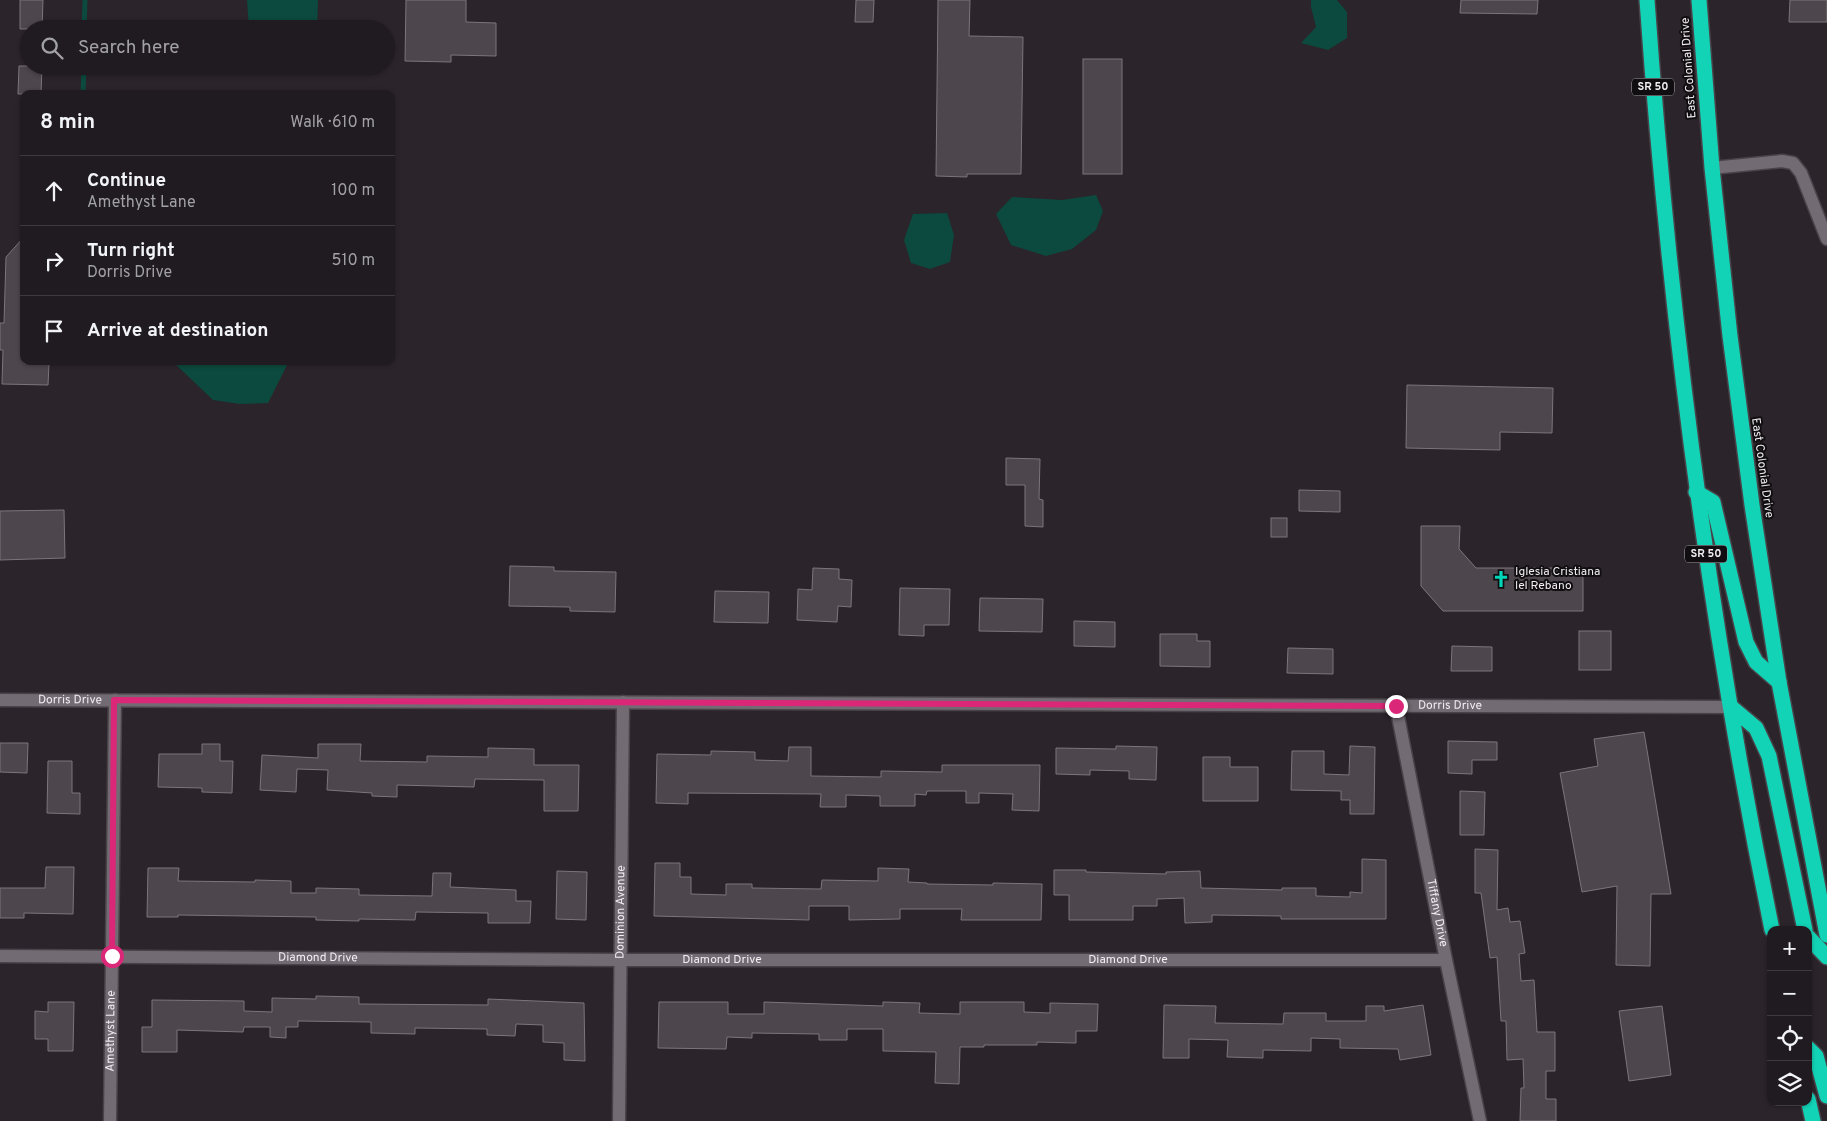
<!DOCTYPE html>
<meta charset="utf-8">
<style>
:root{--surface:#201b20;--page:#2d282d;--text:#f1f3f6;--muted:#a2a1a5;--line:#3d393e}
body{margin:0;font-family:Overpass,sans-serif;background:var(--page);color:var(--text)}
.controls{position:absolute;right:15px;bottom:15px;display:grid;overflow:hidden;border-radius:10px;box-shadow:0 1px 4px #0004}
.controls button{width:45px;height:45px;display:grid;place-items:center;padding:0;border:0;border-bottom:1px solid var(--line);background:var(--surface);color:var(--text);font:25px sans-serif}
.stop{position:absolute;width:15px;height:15px;margin:-11px;border:4px solid #db2777;border-radius:50%;background:#fff}
.stop.end{background:#db2777;border-color:#fff;box-shadow:0 1px 5px #0008}
.list{margin:0;padding:0;list-style:none}
h2{display:flex;justify-content:space-between;align-items:center;height:65px;margin:0;padding:0 20px;font-size:21px}
h2 small{font-size:16px;font-weight:400;color:var(--muted)}
.list li{display:grid;grid-template-columns:32px 1fr auto;gap:15px;align-items:center;box-sizing:border-box;height:70px;padding:0 20px;border-top:1px solid var(--line)}
.list b{display:block;font-size:19px;white-space:nowrap}
.list p{margin:0;font-size:16px;white-space:nowrap;color:var(--muted)}
.list em{font-size:16px;font-style:normal;color:var(--muted)}
.icon{flex:none;width:28px;height:28px;fill:none;stroke:currentColor;stroke-width:2;stroke-linecap:round;stroke-linejoin:round}
.map{position:relative;flex:none;width:1827px;height:1121px;overflow:hidden}
.search{position:absolute;background:var(--surface);box-shadow:0 1px 4px #0004;left:20px;top:20px;width:375px;height:55px;display:flex;align-items:center;gap:12px;box-sizing:border-box;padding:0 18px;border-radius:28px;color:var(--muted);font-size:19px}
.panel{position:absolute;background:var(--surface);box-shadow:0 1px 4px #0004;left:20px;top:90px;width:375px;height:275px;border-radius:10px}
.map>svg:first-child{display:block}
.water{fill:#0c493e}
.lines{fill:none;stroke-linecap:round;stroke-linejoin:round}
.stream{stroke:#0c493e;stroke-width:5}
.building{fill:#4d464d;stroke:#7d757c}
.minor-casing{stroke:#484348;stroke-width:15}
.highway-casing{stroke:#484348;stroke-width:18}
.minor{stroke:#736b73;stroke-width:12}
.highway{stroke:#12d3b6;stroke-width:15}
.route{stroke:#db2777;stroke-width:6}
.labels{text-anchor:middle;dominant-baseline:central;stroke-width:4;stroke-linejoin:round;paint-order:stroke}
.shield{fill:#110e11;stroke:#aeaaae;stroke-width:1}
.shield-label{font-size:11px;font-weight:bold;fill:#f1edf1}
.street-label{font-size:12px;fill:#f1edf1;stroke:#110e11}
.poi-label{font-size:12px;fill:#f1edf1;stroke:#110e11;text-anchor:start}
</style>
<div class="map">
<svg width="1827" height="1121" viewBox="0 0 1827 1121">
<rect width="100%" height="100%" fill="#2b242a"/>
<g class="water">
<polygon points="247,0 318,0 317,29 249,29"/>
<polygon points="1311,0 1337,0 1347,12 1347,38 1328,50 1301,43 1316,27 1311,7"/>
<polygon points="258,66 312,66 309,69 263,69"/>
<polygon points="1096,195 1103,211 1096,230 1072,249 1046,256 1011,245 996,214 1012,197 1062,200"/>
<polygon points="947,213 954,235 950,262 930,269 911,263 904,240 913,214"/>
<polygon points="172,361 289,361 268,403 240,404 213,400"/>
</g>
<g class="lines">
<g class="stream">
<polyline points="84,29 85,0"/>
<polyline points="83,94 84,66"/>
</g>
</g>
<g class="building">
<polygon points="20,0 43,0 42,29 20,29"/>
<polygon points="406,0 466,0 466,22 496,23 496,56 451,55 451,62 405,61"/>
<polygon points="856,0 874,0 873,22 855,22"/>
<polygon points="938,0 970,0 969,36 1023,37 1021,174 967,174 967,177 936,176"/>
<polygon points="1461,0 1538,0 1537,14 1460,13"/>
<polygon points="1790,0 1827,0 1827,22 1789,22"/>
<rect x="1083" y="59" width="39" height="115"/>
<polygon points="19,66 42,66 41,94 18,94"/>
<polygon points="24,237 24,363 49,364 48,385 2,384 3,350 0,350 0,323 4,323 6,257"/>
<polygon points="1407,385 1553,388 1552,433 1500,432 1500,450 1406,448"/>
<polygon points="1006,458 1040,459 1039,499 1043,500 1043,527 1025,526 1025,485 1006,485"/>
<polygon points="1299,490 1340,491 1340,512 1299,511"/>
<polygon points="64,510 65,558 0,560 0,511"/>
<rect x="1271" y="518" width="16" height="19"/>
<polygon points="1421,526 1460,526 1459,549 1476,568 1583,568 1583,611 1443,611 1421,586"/>
<polygon points="510,566 554,567 554,571 616,572 615,612 570,611 570,607 509,606"/>
<polygon points="813,568 839,569 839,579 852,580 851,607 838,606 837,622 797,620 798,589 812,590"/>
<polygon points="900,588 950,589 949,625 924,625 924,636 899,635"/>
<polygon points="715,591 769,592 768,623 714,622"/>
<polygon points="980,598 1043,599 1042,632 979,631"/>
<polygon points="1074,621 1115,622 1115,647 1074,646"/>
<rect x="1579" y="631" width="32" height="39"/>
<polygon points="1160,634 1197,634 1197,641 1210,641 1210,667 1160,666"/>
<polygon points="1452,646 1492,647 1492,671 1451,671"/>
<polygon points="1288,648 1333,649 1333,674 1287,673"/>
<polygon points="1644,732 1671,894 1651,894 1650,966 1616,965 1617,886 1582,892 1560,773 1598,766 1594,739"/>
<polygon points="1448,741 1497,742 1497,760 1472,760 1472,774 1448,773"/>
<polygon points="0,743 28,743 27,773 0,772"/>
<polygon points="202,744 220,744 220,761 233,761 232,793 202,792 202,788 158,787 159,754 202,754"/>
<polygon points="318,744 361,744 360,761 427,762 427,756 488,757 488,748 534,749 534,765 579,765 578,811 544,811 544,780 475,779 474,787 397,785 397,797 372,796 372,793 327,790 328,770 297,769 296,792 260,790 262,755 318,758"/>
<polygon points="1116,746 1157,747 1156,780 1129,779 1129,771 1090,770 1090,775 1056,774 1056,748 1116,749"/>
<polygon points="1350,746 1375,747 1374,814 1350,814 1350,800 1341,800 1341,791 1291,790 1292,751 1324,751 1324,774 1349,775"/>
<polygon points="789,747 811,747 811,776 881,777 881,771 942,772 942,765 1040,765 1039,811 1012,810 1013,794 979,793 979,803 966,803 966,791 927,791 926,795 915,794 915,806 880,806 880,796 846,795 846,807 820,807 821,794 688,793 688,804 656,803 657,754 711,755 711,751 755,752 755,760 788,761"/>
<polygon points="1203,757 1230,757 1230,767 1258,767 1258,801 1203,801"/>
<polygon points="48,761 72,761 72,793 80,793 80,814 47,813"/>
<polygon points="1460,791 1485,792 1484,835 1460,835"/>
<polygon points="1475,849 1498,850 1497,910 1508,908 1510,922 1520,921 1525,953 1519,954 1521,981 1534,980 1537,1032 1555,1032 1555,1071 1546,1071 1546,1099 1556,1099 1556,1121 1520,1121 1521,1088 1524,1088 1523,1059 1507,1060 1506,1021 1501,1021 1497,957 1490,958 1481,893 1475,893"/>
<polygon points="1362,859 1386,860 1386,919 1281,919 1281,916 1212,915 1212,922 1185,923 1184,898 1157,899 1157,906 1133,906 1133,920 1069,920 1069,895 1054,895 1054,870 1086,870 1086,872 1166,874 1166,872 1200,871 1201,888 1282,890 1282,888 1316,888 1316,896 1350,897 1350,892 1362,893"/>
<polygon points="655,863 680,863 680,877 691,877 691,894 726,895 726,884 752,884 752,888 821,889 822,880 878,881 878,868 909,869 908,882 927,883 927,884 993,885 993,883 1042,884 1041,920 961,920 962,909 900,909 900,919 849,920 849,906 809,906 809,920 654,916"/>
<polygon points="46,867 74,867 73,914 24,913 24,918 0,918 0,888 45,888"/>
<polygon points="148,868 179,868 178,881 255,882 255,880 291,881 291,893 316,893 316,888 359,889 359,895 432,896 433,873 451,873 450,887 516,890 516,901 531,901 530,923 488,923 488,913 416,912 415,920 359,919 359,921 316,920 316,917 178,915 178,917 147,917"/>
<polygon points="557,871 587,872 586,920 556,919"/>
<polygon points="316,996 359,997 359,1004 488,1005 488,999 584,1003 585,1061 564,1060 564,1043 543,1042 543,1025 516,1024 515,1036 487,1035 487,1029 415,1028 415,1034 371,1033 371,1022 298,1021 298,1027 286,1027 286,1038 270,1037 270,1027 244,1027 243,1032 177,1030 177,1052 142,1052 142,1027 152,1027 152,1000 244,1001 244,1011 272,1012 272,998 316,999"/>
<polygon points="48,1002 74,1002 73,1051 48,1051 48,1039 35,1039 35,1011 48,1012"/>
<polygon points="659,1002 728,1002 728,1014 764,1014 764,1002 883,1006 883,1002 920,1003 919,1013 960,1014 960,1002 1024,1002 1024,1012 1050,1013 1050,1003 1098,1004 1097,1031 1076,1031 1076,1043 1037,1042 1037,1045 984,1045 984,1047 960,1047 959,1084 935,1083 936,1052 883,1051 883,1029 847,1029 847,1040 819,1040 819,1034 752,1033 752,1038 727,1037 726,1049 658,1048"/>
<polygon points="1164,1005 1216,1006 1215,1023 1283,1024 1284,1013 1326,1013 1326,1021 1366,1021 1366,1006 1384,1006 1384,1011 1423,1005 1431,1055 1400,1060 1398,1049 1340,1048 1340,1039 1311,1038 1311,1051 1263,1050 1263,1058 1227,1057 1228,1040 1189,1039 1189,1058 1163,1058"/>
<polygon points="1662,1006 1671,1075 1629,1081 1619,1011"/>
</g>
<g class="lines">
<g class="minor-casing">
<g id="minor">
<polyline points="1712,168 1782,161 1793,163 1801,173 1827,239"/>
<path id="s1" d="M 0,700 L 1731,707"/>
<path id="s2" d="M 1396,706 L 1446,960 L 1480,1121"/>
<path id="s3" d="M 0,956 L 621,960 L 1446,960"/>
<path id="s4" d="M 110,1121 L 115,700"/>
<path id="s5" d="M 619,1121 L 623,702"/>
</g>
</g>
<g class="highway-casing">
<g id="highway">
<path d="M 1647,0 C 1669,312 1709,623 1772,930"/>
<polyline points="1699,0 1712,168 1730,336 1752,505 1779,682 1827,935"/>
<polyline points="1696,492 1713,502 1746,642 1756,662 1779,682"/>
<polyline points="1731,707 1756,728 1769,756 1805,930"/>
<polyline points="1808,937 1827,957"/>
<polyline points="1808,1048 1816,1056 1827,1096"/>
<polyline points="1808,1099 1813,1121"/>
</g>
</g>
<use href="#minor" class="minor"/>
<use href="#highway" class="highway"/>
</g>
<g class="lines">
<polyline class="route" points="112,956 114,700 1396,706"/>
</g>
<defs>
<g id="church-bare" transform="scale(1.35)"><path d="M-1.2-6h2.4v3.5h3.3v2.4h-3.3V6h-2.4V-.1h-3.3v-2.4h3.3Z" fill="#00d5b7" stroke="#110e11" stroke-width="2.5" paint-order="stroke"/></g>
</defs>
<g fill-rule="evenodd">
<use href="#church-bare" x="1501" y="579"/>
</g>
<g class="labels">
<g class="shield">
<rect x="1632" y="78.5" width="42" height="17" rx="4"/>
<rect x="1685" y="545.5" width="42" height="17" rx="4"/>
</g>
<g class="shield-label">
<text x="1653" y="87">SR 50</text>
<text x="1706" y="554">SR 50</text>
</g>
<g class="street-label">
<text transform="translate(1689 68) rotate(-94)">East Colonial Drive</text>
<text transform="translate(1762 468) rotate(82)">East Colonial Drive</text>
<text stroke="none"><textPath href="#s1" startOffset="70">Dorris Drive</textPath></text>
<text stroke="none"><textPath href="#s1" startOffset="1450">Dorris Drive</textPath></text>
<text stroke="none"><textPath href="#s5" startOffset="209">Dominion Avenue</textPath></text>
<text stroke="none"><textPath href="#s2" startOffset="211">Tiffany Drive</textPath></text>
<text stroke="none"><textPath href="#s3" startOffset="318">Diamond Drive</textPath></text>
<text stroke="none"><textPath href="#s3" startOffset="722">Diamond Drive</textPath></text>
<text stroke="none"><textPath href="#s3" startOffset="1128">Diamond Drive</textPath></text>
<text stroke="none"><textPath href="#s4" startOffset="90">Amethyst Lane</textPath></text>
</g>
<g class="poi-label">
<text x="1515" y="572">Iglesia Cristiana<tspan x="1515" dy="14">lel Rebano</tspan></text>
</g>
</g>
</svg>
<div class="controls">
<button>+</button>
<button>−</button>
<button><svg class="icon" aria-label="locate" viewBox="0 0 24 24"><circle cx="12" cy="12" r="6"/><path d="M12 2v4M12 18v4M2 12h4M18 12h4"/></svg></button>
<button><svg class="icon" aria-label="layers" viewBox="0 0 24 24"><path d="M12 4l9 5-9 5-9-5zM3 14l9 5 9-5"/></svg></button>
</div>
<div class="stop" style="left:112px;top:956px"></div>
<div class="stop end" style="left:1396px;top:706px"></div>
<div class="search"><svg class="icon" aria-label="search" viewBox="0 0 24 24"><circle cx="10" cy="10" r="6"/><path d="M15 15l6 6"/></svg>Search here</div>
<section class="panel">
<h2>8 min<small>Walk · 610 m</small></h2>
<ul class="list">
<li><svg class="icon" aria-label="ahead" viewBox="0 0 24 24"><path d="M12 20V5M6 11l6-6 6 6"/></svg><div><b>Continue</b><p>Amethyst Lane</p></div><em>100 m</em></li>
<li><svg class="icon" aria-label="right" viewBox="0 0 24 24"><path d="M7 20v-9h11M14 6l5 5-5 5"/></svg><div><b>Turn right</b><p>Dorris Drive</p></div><em>510 m</em></li>
<li><svg class="icon" aria-label="arrive" viewBox="0 0 24 24"><path d="M6 21V4h12l-3 4 3 4H6"/></svg><div><b>Arrive at destination</b></div></li>
</ul>
</section>
</div>
